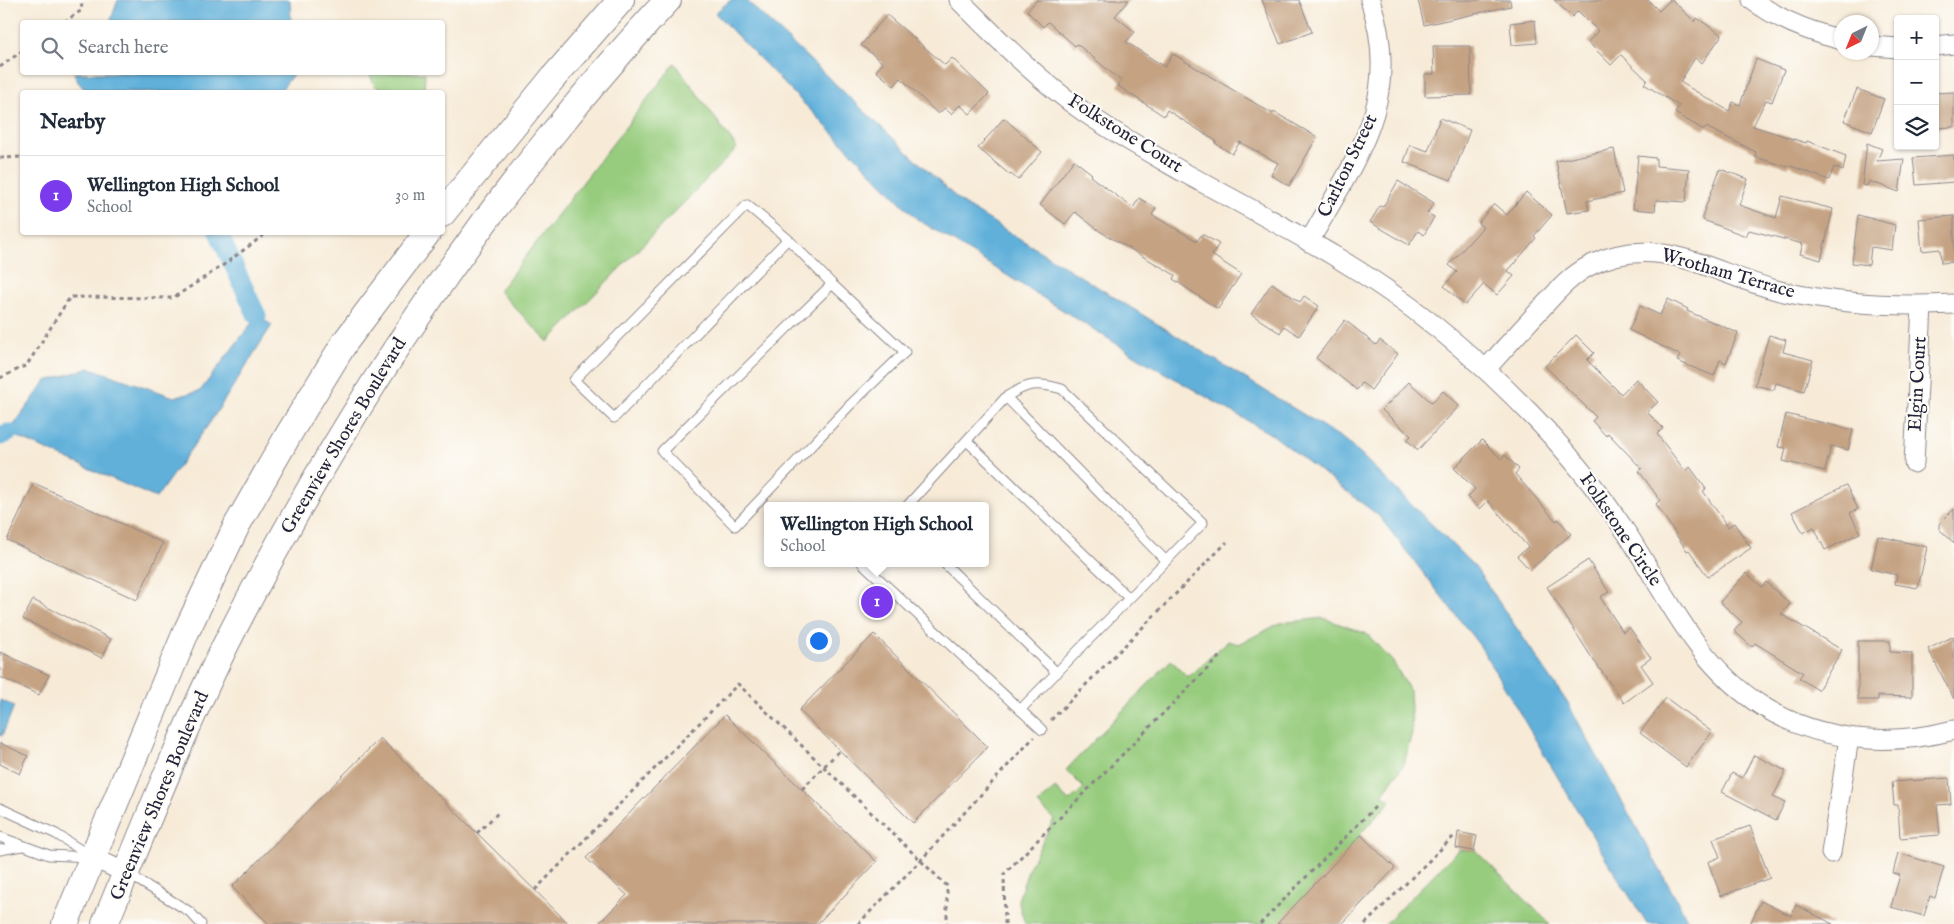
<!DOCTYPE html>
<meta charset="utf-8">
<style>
:root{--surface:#fff;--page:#f6f6f7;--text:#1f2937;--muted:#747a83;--line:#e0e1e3;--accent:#7c3aed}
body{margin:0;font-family:"IM FELL English",serif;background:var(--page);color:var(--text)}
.controls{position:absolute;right:15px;top:15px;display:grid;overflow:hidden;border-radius:5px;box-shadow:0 1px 4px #0004}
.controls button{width:45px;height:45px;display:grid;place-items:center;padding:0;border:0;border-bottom:1px solid var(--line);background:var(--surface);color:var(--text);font:25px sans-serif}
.compass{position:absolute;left:1834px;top:15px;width:45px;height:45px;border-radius:50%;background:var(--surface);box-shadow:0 1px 4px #0004;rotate:223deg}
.you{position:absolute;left:818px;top:640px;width:18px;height:18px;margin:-12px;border:4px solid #fff;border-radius:50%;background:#1a73e8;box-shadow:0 0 0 8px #1a73e833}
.badge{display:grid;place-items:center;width:32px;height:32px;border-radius:50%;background:var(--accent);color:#fff;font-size:16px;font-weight:700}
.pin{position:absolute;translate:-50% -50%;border:2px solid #fff;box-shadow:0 1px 5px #0006}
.popup{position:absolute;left:764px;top:502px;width:225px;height:65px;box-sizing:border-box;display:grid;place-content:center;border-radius:5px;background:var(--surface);filter:drop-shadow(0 1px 4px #0005);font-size:16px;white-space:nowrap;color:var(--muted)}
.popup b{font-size:19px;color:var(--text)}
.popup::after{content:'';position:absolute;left:50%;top:100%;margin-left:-10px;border:10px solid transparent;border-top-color:var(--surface)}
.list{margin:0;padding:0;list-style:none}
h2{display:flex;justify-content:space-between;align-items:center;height:65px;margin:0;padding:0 20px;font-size:21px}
h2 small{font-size:16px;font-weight:400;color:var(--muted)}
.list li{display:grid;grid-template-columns:32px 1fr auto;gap:15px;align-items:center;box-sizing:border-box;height:80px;padding:0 20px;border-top:1px solid var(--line)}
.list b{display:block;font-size:19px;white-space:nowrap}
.list p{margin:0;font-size:16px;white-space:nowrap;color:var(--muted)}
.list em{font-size:16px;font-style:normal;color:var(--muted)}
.icon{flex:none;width:28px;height:28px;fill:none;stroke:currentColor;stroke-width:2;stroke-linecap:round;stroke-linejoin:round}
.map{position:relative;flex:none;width:1954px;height:924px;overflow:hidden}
.search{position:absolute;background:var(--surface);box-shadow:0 1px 4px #0004;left:20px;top:20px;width:425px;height:55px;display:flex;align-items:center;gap:12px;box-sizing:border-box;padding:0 18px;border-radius:5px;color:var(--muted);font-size:19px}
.panel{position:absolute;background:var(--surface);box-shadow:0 1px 4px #0004;left:20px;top:90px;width:425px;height:145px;border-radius:5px}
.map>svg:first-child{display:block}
.green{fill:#97cc7e;stroke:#5c775c}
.water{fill:#60b0da;stroke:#41698a}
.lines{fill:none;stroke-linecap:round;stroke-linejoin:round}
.canal{stroke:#60b0da;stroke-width:19}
.building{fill:#c4a282}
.lane-casing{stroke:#8c868a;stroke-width:11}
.street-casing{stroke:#8c868a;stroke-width:21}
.secondary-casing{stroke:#8c868a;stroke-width:28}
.path{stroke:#8c868a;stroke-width:3;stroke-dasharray:4 4;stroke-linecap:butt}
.lane{stroke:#fff;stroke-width:9}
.street{stroke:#fff;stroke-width:19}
.secondary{stroke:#fff;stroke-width:26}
.labels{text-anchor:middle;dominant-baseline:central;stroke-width:4.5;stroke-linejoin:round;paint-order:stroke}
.street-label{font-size:19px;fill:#22223b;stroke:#fdfcf7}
</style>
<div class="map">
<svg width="1954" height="924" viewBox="0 0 1954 924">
<rect width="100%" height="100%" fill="#fdfcf7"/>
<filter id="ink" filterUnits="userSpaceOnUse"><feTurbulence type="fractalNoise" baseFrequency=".02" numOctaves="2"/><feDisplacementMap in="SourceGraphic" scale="10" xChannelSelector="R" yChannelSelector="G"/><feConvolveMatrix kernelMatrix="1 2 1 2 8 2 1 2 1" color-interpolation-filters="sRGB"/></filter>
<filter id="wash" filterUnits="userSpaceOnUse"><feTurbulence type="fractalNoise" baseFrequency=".0096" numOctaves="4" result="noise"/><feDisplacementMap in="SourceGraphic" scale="20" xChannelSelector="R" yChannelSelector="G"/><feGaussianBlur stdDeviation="1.12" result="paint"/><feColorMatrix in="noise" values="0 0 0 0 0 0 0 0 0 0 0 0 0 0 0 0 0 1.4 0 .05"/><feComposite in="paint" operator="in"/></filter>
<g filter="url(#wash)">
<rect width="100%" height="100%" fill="#f7ebd8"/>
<g class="green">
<polygon points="675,63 737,148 548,342 499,291"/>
<path d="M 369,73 L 425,73 L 424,90 C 407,95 391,93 375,86 Z"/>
<polygon points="1323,618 1367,634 1393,662 1410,691 1412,732 1404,764 1382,795 1391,801 1360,834 1393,869 1339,924 1025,924 1018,900 1029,868 1054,819 1038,804 1055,788 1069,801 1084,788 1066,770 1171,660 1188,677 1228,641 1239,644 1280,623"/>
<polygon points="1458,850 1475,850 1550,924 1385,924"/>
</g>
<g class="water">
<polygon points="118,0 290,0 291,22 110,22"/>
<polygon points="731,0 746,0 962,203 1348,442 1475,567 1567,702 1690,924 1647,924 1605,857 1480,646 1379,516 1274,436 1144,361 917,219 715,13"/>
<polygon points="74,73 294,73 281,90 277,92 87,92 78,82"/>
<polygon points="257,316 272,325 211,421 156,498 8,433 46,381 90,368 174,397 200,391"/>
<polygon points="0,700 14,706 2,736 0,735"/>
</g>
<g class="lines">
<g class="canal">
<polyline points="218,232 257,316"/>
<polyline points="0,436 8,433"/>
</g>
</g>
<g id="blocks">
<g class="building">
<polygon points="1037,0 1129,0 1115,16 1135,32 1126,42 1165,67 1173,54 1273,114 1274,112 1317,137 1289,186 1271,175 1278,163 1240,142 1232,154 1215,143 1216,141 1167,110 1164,116 1118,86 1121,81 1077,44 1075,46 1048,22 1043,27 1027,11"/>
<polygon points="1262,0 1299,0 1312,32 1280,44"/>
<polygon points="1418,0 1510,0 1511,6 1424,25"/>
<polygon points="1554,0 1648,0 1659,11 1670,0 1672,0 1695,22 1697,18 1722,35 1702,63 1695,58 1680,82 1729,111 1733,102 1740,105 1756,59 1784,70 1772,102 1766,100 1753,126 1806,143 1807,141 1846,156 1843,171 1834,167 1829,180 1788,165 1788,167 1755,157 1756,152 1706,127 1704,130 1675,113 1679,106 1644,84 1647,80 1621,55 1611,65 1588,42 1598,31 1578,11 1572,17"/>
<polygon points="887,15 945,65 952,58 989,94 970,114 960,105 951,114 945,108 938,114 901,78 894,86 876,71 883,63 861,45"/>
<polygon points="1535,20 1537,43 1512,45 1510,23"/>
<polygon points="1433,46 1470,46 1471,95 1425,96 1425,74 1434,74"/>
<polygon points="1857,89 1884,99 1872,132 1844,121"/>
<polygon points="1954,92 1954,127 1935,128 1935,93"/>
<polygon points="1004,118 1042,152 1018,180 1011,174 1010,175 978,148"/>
<polygon points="1440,118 1470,130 1451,180 1404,162 1410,145 1428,151"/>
<polygon points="1867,143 1882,149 1877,161 1904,159 1899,192 1869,181 1867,186 1862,185"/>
<polygon points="1614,149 1623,193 1587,201 1589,210 1567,213 1556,161"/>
<polygon points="1954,155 1954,182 1916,185 1913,158"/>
<polygon points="1638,156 1656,158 1656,166 1689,169 1686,202 1656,200 1655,211 1633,209"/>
<polygon points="1074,160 1092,174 1090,176 1133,208 1139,198 1156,208 1152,215 1197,241 1202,234 1219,244 1212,255 1241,274 1218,309 1173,279 1175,275 1101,232 1075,212 1065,224 1040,205"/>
<polygon points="1720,169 1748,179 1739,205 1776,218 1782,196 1833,209 1821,260 1800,254 1803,244 1749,230 1746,236 1703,220 1703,214"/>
<polygon points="1398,181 1434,203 1427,213 1434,217 1424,235 1418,231 1409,245 1370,222 1380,206 1383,207"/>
<polygon points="1526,192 1552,215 1534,236 1536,238 1508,271 1514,276 1497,295 1484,284 1465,305 1444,286 1457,272 1449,265 1483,227 1478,223 1494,204 1507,215"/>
<polygon points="1858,215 1895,225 1892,250 1871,247 1869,265 1852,263"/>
<polygon points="1954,216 1954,262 1941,263 1940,249 1922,251 1919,219"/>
<polygon points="1272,283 1300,302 1304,296 1319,306 1299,336 1284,326 1280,333 1251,314"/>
<polygon points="1668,299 1688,309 1687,311 1738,333 1726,363 1720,360 1714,376 1677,361 1680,355 1629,330 1640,306 1660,315"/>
<polygon points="1345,320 1376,345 1380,340 1398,354 1371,390 1362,383 1357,390 1316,358"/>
<polygon points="1576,335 1594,353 1587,360 1621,394 1636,379 1658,402 1647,412 1663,428 1657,434 1685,471 1690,467 1706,489 1703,491 1728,527 1734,523 1751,548 1708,577 1689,550 1687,551 1656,504 1660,500 1639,471 1642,469 1608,433 1606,436 1592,421 1596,417 1545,366"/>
<polygon points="1769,335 1786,340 1783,352 1813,360 1804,391 1776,383 1774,390 1755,385"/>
<polygon points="1409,382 1432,403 1443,391 1459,406 1418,450 1407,440 1411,436 1382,410"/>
<polygon points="1786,414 1853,430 1848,450 1831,446 1825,471 1783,461 1786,448 1778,447"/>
<polygon points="1482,440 1501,459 1505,455 1519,469 1515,474 1556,521 1558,519 1571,534 1530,570 1517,556 1528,547 1488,501 1480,509 1468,497 1475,489 1454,468"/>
<polygon points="34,483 163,543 137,600 7,540"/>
<polygon points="1846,485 1858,509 1850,513 1860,533 1825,550 1814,527 1803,533 1792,512"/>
<polygon points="1954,509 1954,543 1939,529 1939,524"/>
<polygon points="1878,536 1927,547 1918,588 1895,584 1897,575 1871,569"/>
<polygon points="1588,560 1609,592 1600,597 1623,632 1629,627 1651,658 1641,665 1653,682 1624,703 1590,655 1547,587"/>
<polygon points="1746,573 1762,587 1766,582 1790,604 1781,614 1842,650 1818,690 1799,678 1803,673 1755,643 1752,647 1734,631 1742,622 1720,602"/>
<polygon points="33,600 111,639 102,658 23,619"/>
<polygon points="874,634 988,747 913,823 799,710"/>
<polygon points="1954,636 1954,699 1928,649"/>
<polygon points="1858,641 1890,641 1890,652 1912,653 1912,697 1878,696 1878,700 1858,700"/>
<polygon points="0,652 49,675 39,695 0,677"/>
<polygon points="1666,698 1712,732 1686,767 1640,733"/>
<polygon points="725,715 877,862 817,924 598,924 627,895 586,858"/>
<polygon points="380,738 477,833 569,924 269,924 232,887"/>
<polygon points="0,743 28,756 20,774 0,764"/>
<polygon points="1754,755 1786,771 1773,797 1785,802 1776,820 1722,792 1732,773 1742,778"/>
<polygon points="1949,778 1951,804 1937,805 1940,835 1900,838 1898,805 1894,805 1892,782"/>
<polygon points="1750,826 1770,878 1721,896 1708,862 1720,857 1713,839"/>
<polygon points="1458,832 1477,836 1474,851 1456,848"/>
<polygon points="1361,835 1395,868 1342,924 1277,924"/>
<polygon points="1898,853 1944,867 1935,898 1930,896 1924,916 1891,907 1900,875 1893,873"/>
<polygon points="1761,901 1791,916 1796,905 1833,924 1750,924"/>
</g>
</g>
</g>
<g filter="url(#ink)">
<use href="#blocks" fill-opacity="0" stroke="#8c868a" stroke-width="1"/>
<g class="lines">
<g class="lane-casing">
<g id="lane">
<polyline points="788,239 614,418 574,380 747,205 788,239 832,284"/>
<polygon points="832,284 905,352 850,405 735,526 662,451"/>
<polyline points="1006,397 1166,561"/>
<polyline points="967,441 1129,598"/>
<path d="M 907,506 L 1006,397 C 1028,383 1036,382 1062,389 L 1203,523 L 1020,710"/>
<polyline points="862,563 1042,730"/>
<polyline points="944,563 1057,673"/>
<polyline points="0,808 56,834 90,856"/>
<polyline points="0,837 49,855 89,857"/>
<polyline points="0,850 22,846"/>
<polyline points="128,874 190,912 201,924"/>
</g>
</g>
<g class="street-casing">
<g id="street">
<path d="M 959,0 C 999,40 1038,80 1084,112 C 1116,134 1150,153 1183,172 C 1234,200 1286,227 1336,257 C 1415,304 1486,365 1549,433 C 1577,464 1604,499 1628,535 C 1667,596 1697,665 1762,706 C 1820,742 1888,747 1954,730"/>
<path d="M 1752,0 C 1778,19 1810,32 1842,40"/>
<polyline points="1872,46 1898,48"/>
<polyline points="1935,46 1954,44"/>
<path d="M 1309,242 C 1355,159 1404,99 1370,0"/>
<path d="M 1486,369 C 1503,350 1520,331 1537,313 C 1554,295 1569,276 1591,265 C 1660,230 1717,277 1784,292 C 1840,304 1896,307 1954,304"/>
<polyline points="1914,463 1922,306"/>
<polyline points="1831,853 1849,738"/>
<polyline points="92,857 126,873"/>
</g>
</g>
<g class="secondary-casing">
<g id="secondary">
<polyline points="442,214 552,79 621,0"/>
<polyline points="65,924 186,632 237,525 290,432 345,342 428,232"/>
<path d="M 105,924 C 143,831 180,738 224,648 C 315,467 423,295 550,137 C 588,90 627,44 668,0"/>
</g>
</g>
<g class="path">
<polyline points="64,22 82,10 81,0"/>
<polyline points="0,67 22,51"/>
<polyline points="0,158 22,157"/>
<polyline points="0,378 27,365 70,297 173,298 222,266 268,232"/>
<polyline points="1051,720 1227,542"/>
<polyline points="802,789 840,750"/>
<polyline points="477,833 498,813"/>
<polyline points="535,890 738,684 947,886 947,924"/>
<polyline points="858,924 920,861 1034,737"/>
<polyline points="1005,924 1004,874 1223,653"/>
<polyline points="1260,924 1375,807"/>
<polyline points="1365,924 1454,836"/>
</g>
<use href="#lane" class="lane"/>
<use href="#street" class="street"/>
<use href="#secondary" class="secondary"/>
</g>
</g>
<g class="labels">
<g class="street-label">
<text transform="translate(1125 134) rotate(32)">Folkstone Court</text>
<text transform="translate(1348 166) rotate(-64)">Carlton Street</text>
<text transform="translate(1728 274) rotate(16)">Wrotham Terrace</text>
<text transform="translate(1918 384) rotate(-87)">Elgin Court</text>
<text transform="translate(344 436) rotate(-59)">Greenview Shores Boulevard</text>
<text transform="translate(1620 530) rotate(56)">Folkstone Circle</text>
<text transform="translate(160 796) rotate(-67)">Greenview Shores Boulevard</text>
</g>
</g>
</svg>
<div class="controls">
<button>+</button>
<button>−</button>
<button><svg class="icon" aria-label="layers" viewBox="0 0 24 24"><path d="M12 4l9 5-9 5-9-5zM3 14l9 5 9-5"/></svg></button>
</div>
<svg class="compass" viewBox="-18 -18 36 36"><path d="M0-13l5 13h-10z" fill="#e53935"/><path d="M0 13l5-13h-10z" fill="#747a83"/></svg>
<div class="you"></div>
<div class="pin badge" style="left:877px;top:602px">1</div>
<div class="popup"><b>Wellington High School</b>School</div>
<div class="search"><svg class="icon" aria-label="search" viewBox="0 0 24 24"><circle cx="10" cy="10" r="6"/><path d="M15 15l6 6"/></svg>Search here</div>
<section class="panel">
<h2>Nearby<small></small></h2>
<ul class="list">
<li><span class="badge">1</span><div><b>Wellington High School</b><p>School</p></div><em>30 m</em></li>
</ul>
</section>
</div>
